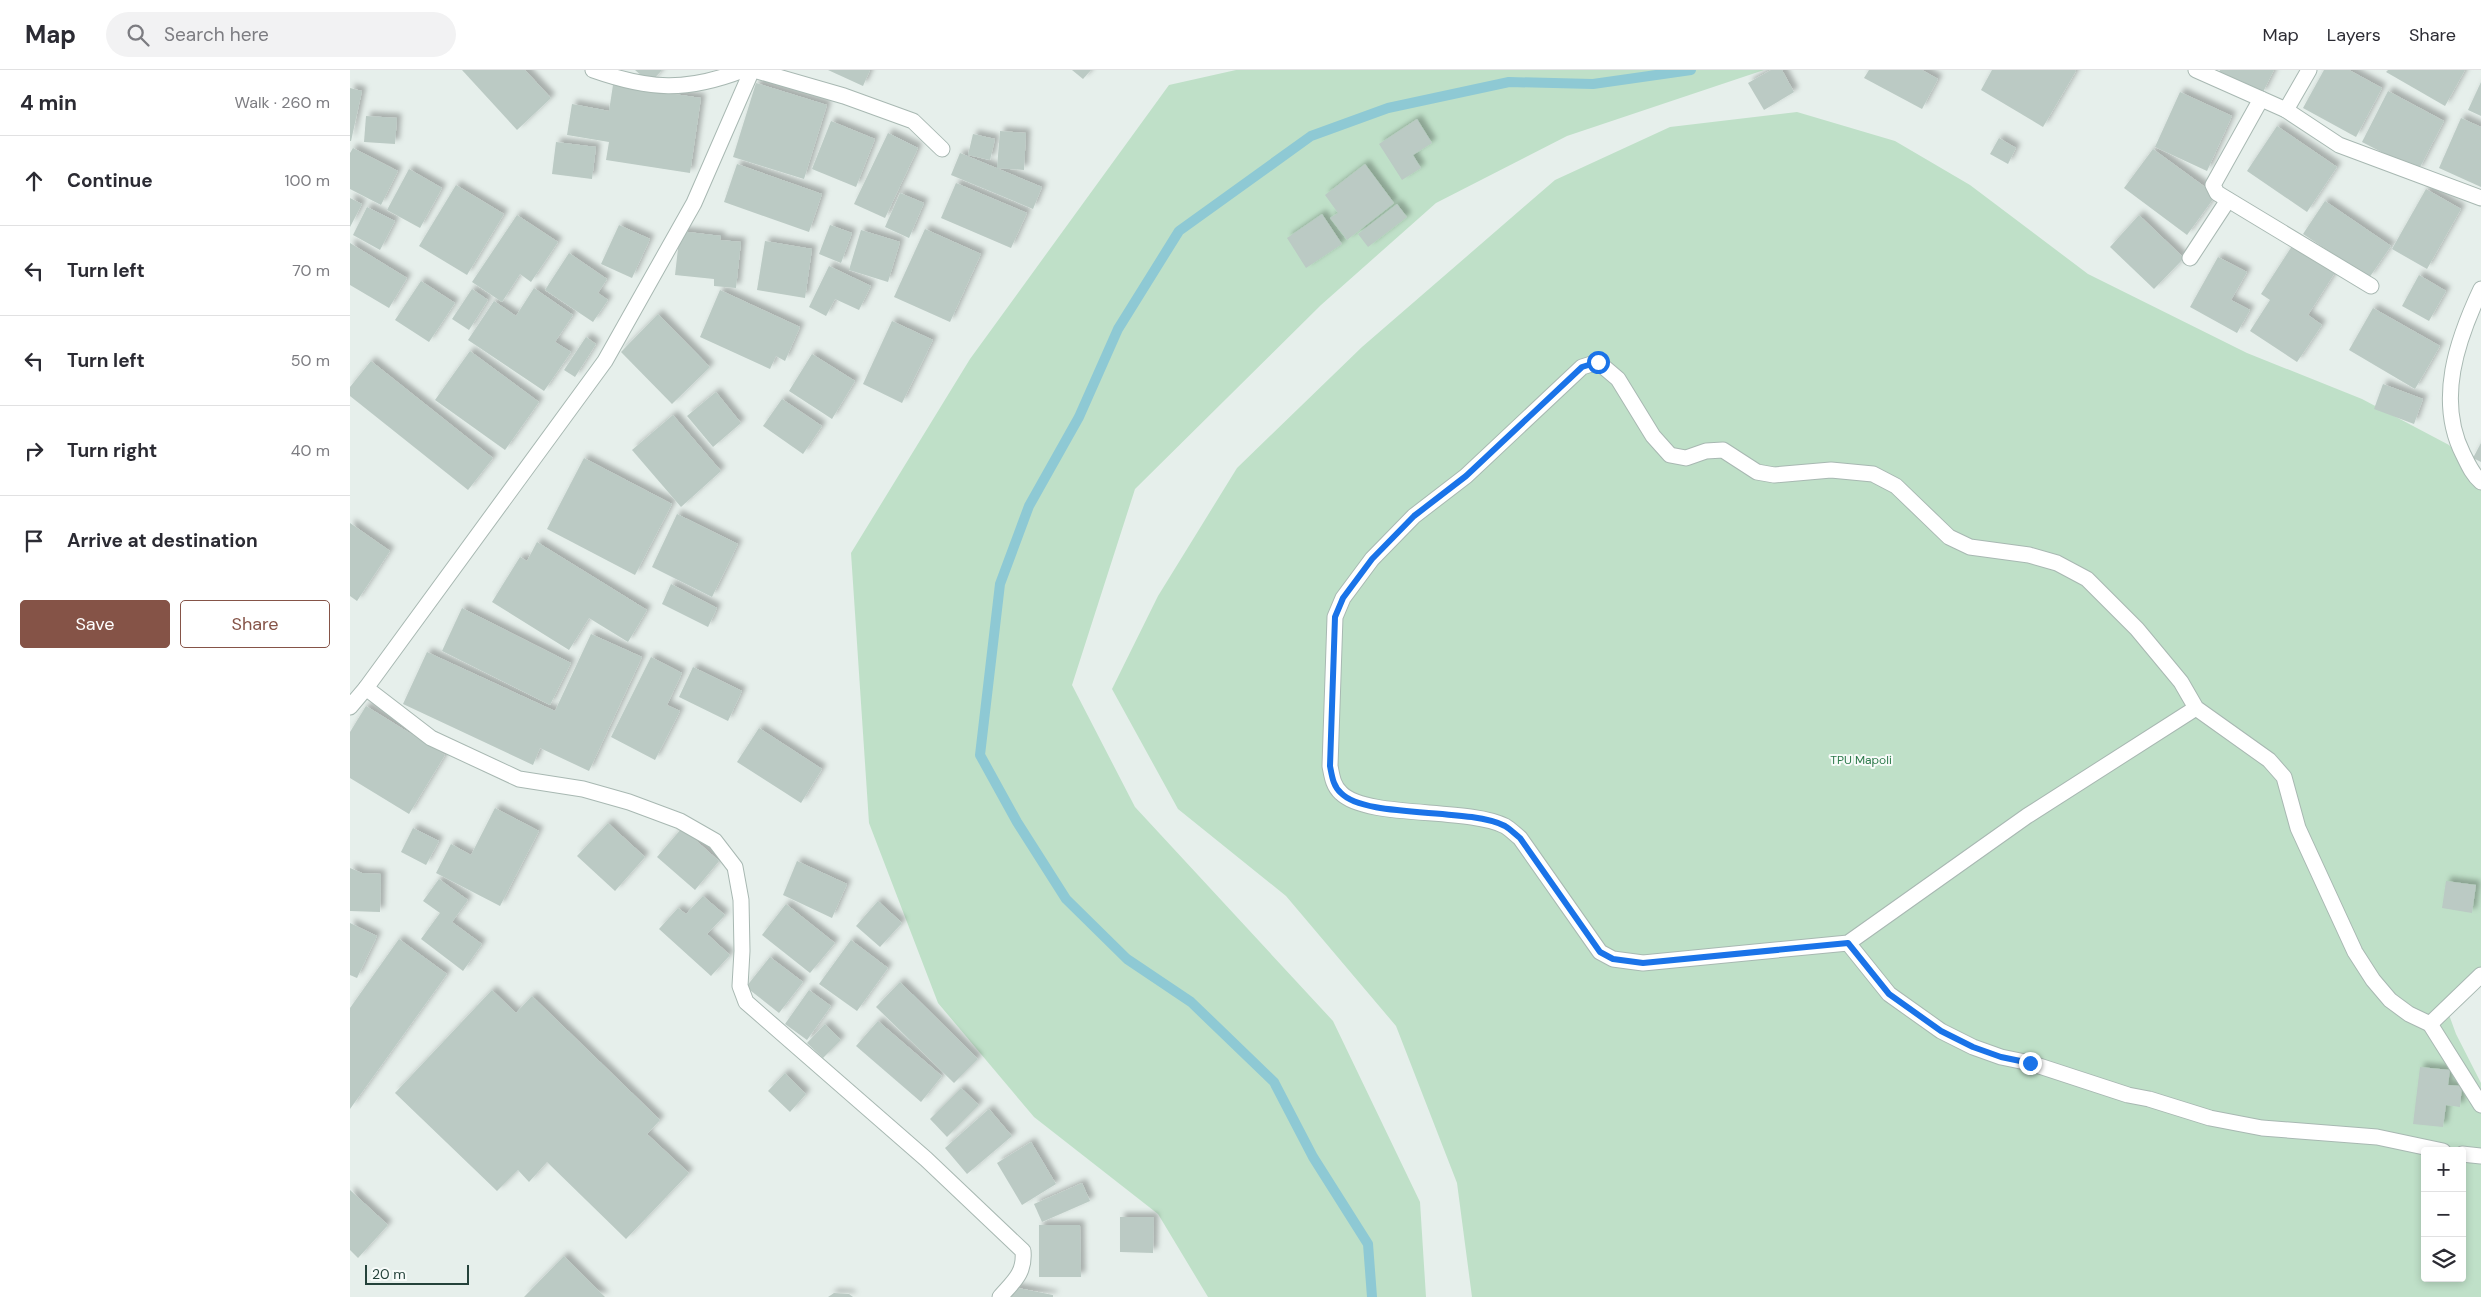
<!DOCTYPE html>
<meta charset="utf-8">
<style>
:root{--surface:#fff;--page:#f2f2f3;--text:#2b2b33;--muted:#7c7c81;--line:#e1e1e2;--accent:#855347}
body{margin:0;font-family:"DM Sans",sans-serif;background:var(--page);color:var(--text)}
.controls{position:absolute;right:15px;bottom:15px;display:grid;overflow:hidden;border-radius:5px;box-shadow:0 2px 8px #0003}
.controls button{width:45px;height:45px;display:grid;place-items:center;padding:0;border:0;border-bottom:1px solid var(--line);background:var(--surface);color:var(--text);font:25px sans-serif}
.scale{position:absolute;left:15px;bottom:12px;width:104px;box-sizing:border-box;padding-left:5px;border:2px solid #24423a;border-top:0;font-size:14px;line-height:18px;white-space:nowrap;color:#24423a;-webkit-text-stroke:4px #f7fbf9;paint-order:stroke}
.stop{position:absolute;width:15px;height:15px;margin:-11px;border:4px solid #1a73e8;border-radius:50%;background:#fff}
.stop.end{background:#1a73e8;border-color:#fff;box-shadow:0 1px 5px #0008}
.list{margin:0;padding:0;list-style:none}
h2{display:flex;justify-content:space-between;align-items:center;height:65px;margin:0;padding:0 20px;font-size:21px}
h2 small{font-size:16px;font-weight:400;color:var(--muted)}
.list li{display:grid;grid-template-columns:32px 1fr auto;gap:15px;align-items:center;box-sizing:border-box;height:90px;padding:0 20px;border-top:1px solid var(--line)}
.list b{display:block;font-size:19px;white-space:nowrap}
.list em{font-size:16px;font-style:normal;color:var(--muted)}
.actions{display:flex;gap:10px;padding:15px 20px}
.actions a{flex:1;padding:11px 0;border:1px solid var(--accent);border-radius:5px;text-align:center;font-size:18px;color:var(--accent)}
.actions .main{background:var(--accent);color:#fff}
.icon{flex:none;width:28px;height:28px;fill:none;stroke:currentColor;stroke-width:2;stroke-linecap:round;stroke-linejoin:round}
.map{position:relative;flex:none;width:2131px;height:1227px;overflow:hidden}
header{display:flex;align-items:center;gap:30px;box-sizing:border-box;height:70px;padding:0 25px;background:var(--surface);border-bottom:1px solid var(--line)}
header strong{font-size:24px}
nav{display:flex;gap:28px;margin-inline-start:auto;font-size:18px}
.search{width:350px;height:45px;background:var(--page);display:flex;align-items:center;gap:12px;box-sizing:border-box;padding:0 18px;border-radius:28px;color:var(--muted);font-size:19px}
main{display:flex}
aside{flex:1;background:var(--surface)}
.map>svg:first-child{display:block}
.green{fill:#bfe0c8;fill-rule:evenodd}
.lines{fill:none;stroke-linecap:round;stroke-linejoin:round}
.stream{stroke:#8ec9d4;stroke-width:10}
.building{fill:#bbcac4;filter:url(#shadow)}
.minor-casing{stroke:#a8b8b2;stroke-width:17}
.minor{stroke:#fff;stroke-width:15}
.route{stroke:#1a73e8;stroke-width:6}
.labels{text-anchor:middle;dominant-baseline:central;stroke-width:4;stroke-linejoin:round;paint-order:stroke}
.park-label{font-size:12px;fill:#2d7a4b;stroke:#f7fbf9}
</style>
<header>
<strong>Map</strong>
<div class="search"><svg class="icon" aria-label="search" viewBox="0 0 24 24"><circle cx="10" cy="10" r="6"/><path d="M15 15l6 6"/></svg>Search here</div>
<nav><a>Map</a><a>Layers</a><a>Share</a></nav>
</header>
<main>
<aside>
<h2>4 min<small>Walk · 260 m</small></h2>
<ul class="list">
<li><svg class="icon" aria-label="ahead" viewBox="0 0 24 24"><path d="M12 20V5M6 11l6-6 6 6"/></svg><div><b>Continue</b></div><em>100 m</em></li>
<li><svg class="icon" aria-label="left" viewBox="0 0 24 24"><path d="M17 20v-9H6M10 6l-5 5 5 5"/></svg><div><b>Turn left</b></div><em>70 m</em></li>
<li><svg class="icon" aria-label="left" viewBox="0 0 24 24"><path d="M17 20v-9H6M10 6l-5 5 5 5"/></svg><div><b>Turn left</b></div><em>50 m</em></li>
<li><svg class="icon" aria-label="right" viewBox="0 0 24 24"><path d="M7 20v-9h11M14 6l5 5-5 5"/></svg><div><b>Turn right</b></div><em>40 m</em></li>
<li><svg class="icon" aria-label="arrive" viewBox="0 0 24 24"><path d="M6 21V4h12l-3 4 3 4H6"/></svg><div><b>Arrive at destination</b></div></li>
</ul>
<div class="actions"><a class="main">Save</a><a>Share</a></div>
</aside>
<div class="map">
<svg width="2131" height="1227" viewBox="0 0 2131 1227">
<defs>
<filter id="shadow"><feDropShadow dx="4.5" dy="-4.5" stdDeviation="2.5" flood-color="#0004"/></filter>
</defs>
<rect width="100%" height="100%" fill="#e6efeb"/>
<g class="green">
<polygon points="886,0 1414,0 1217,66 1086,133 971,235 785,419 722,615 785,737 983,951 1070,1132 1076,1227 858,1227 808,1144 684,1047 588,933 519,753 501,483 620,289 819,15"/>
<path d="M 1447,42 L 1545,71 L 1620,115 L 1738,204 L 1897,283 L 2012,329 L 2099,375 L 2131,409 L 2131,904 L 2098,942 L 2106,964 L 2131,1013 L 2131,1227 L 1122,1227 L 1107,1113 L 1046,956 L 936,826 L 828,739 L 762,619 L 808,526 L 887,398 L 1012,277 L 1205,110 L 1320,57 ZM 2075,1081 L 2112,1081 L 2112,1208 L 2075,1208 Z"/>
</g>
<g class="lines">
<polyline class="stream" points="1022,1227 1018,1174 963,1087 924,1012 841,932 777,889 716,829 667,752 630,685 650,514 679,436 729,347 768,259 829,161 961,66 1038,38 1159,12 1243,14 1341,0"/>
</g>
<g class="building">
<polygon points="112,0 175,0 201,28 167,60"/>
<polygon points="285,0 312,0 300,13"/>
<polygon points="478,0 520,0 513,16"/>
<polygon points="722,0 741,0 733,9"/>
<polygon points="1421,0 1432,0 1444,22 1414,40 1398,13"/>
<polygon points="1519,0 1572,0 1588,9 1572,39 1514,8"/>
<polygon points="1642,0 1725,0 1726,1 1693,57 1631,20"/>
<polygon points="1870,0 1924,0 1912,24 1869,2"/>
<polygon points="1974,0 1999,0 2032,18 2006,67 1953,38"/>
<polygon points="2038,0 2115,0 2095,36 2036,2"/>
<polygon points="2131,12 2131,46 2118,40"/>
<polygon points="406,13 477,35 454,109 383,87"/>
<polygon points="263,15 351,28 340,103 256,90 259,72 217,65 222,34 259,41"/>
<polygon points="0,18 12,21 1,71 0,71"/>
<polygon points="2038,21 2094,51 2068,101 2012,72"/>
<polygon points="1830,22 1882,46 1857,101 1805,77"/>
<polygon points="16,46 47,48 45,74 14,72"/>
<polygon points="2111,48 2131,57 2131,117 2089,98"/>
<polygon points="1067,49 1082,73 1063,85 1071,98 1052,110 1029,74"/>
<polygon points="481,51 525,69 506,117 462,99"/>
<polygon points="1927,56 1987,97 1957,142 1897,101"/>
<polygon points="650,61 676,63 674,100 647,98"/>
<polygon points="538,63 568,78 535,148 504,134"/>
<polygon points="623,64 645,69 640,90 618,85"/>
<polygon points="1649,68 1666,78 1658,94 1640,84"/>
<polygon points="206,72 246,77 242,109 202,104"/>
<polygon points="3,78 48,101 31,135 0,119 0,83"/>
<polygon points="1803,79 1866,125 1837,165 1774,118"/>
<polygon points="610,83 692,117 683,139 601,105"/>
<polygon points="387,94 472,124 459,162 374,132"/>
<polygon points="1015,94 1044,133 997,170 980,148 988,143 975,125"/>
<polygon points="59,99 92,118 70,158 37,140"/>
<polygon points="606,113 677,143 661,178 591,148"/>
<polygon points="106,115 154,144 117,205 69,176"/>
<polygon points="2076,119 2111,139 2077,199 2042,179"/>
<polygon points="550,123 574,133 559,168 535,157"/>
<polygon points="0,128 12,134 0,157"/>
<polygon points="1975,131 2041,176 2019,208 1953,164"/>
<polygon points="1047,134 1057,147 1018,177 1008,164"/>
<polygon points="17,137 45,151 30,180 3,165"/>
<polygon points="972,144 992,174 956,198 937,168"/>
<polygon points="167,145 208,172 181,212 170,204 152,232 122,212"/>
<polygon points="1789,145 1834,188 1804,219 1760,177"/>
<polygon points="269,155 300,169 282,208 251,194"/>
<polygon points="480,155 502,163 491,193 469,184"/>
<polygon points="575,159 631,184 600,252 544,227"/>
<polygon points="511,160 550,172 538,212 499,200"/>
<polygon points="330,161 371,166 370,170 391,172 386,218 364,216 364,209 325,205"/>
<polygon points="415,171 462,179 455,228 407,220"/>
<polygon points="0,173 57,208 39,238 0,215"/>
<polygon points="1944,173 1986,201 1958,245 1972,255 1947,292 1900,261 1920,230 1911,224"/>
<polygon points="219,183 257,209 248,223 258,230 243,252 195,220"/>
<polygon points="1868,187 1897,202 1881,230 1900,240 1887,263 1840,237"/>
<polygon points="479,196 521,216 509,240 485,229 476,246 459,237"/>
<polygon points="2069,205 2096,221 2079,251 2052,236"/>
<polygon points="71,211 105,233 79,272 45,250"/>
<polygon points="184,218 223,245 205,272 221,282 194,321 118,270 144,231 166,246"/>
<polygon points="122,219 138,230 119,260 102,249"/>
<polygon points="370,220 450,257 435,291 426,286 420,299 350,267"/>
<polygon points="2023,238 2090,276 2065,319 1999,280"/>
<polygon points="308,244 360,297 322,334 271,282"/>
<polygon points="542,251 583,270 552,333 513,314"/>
<polygon points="236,267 246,274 225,307 214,300"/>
<polygon points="120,281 189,332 155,380 85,330"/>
<polygon points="462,284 505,311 482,349 439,321"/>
<polygon points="21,291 143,388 118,420 0,326 0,317"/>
<polygon points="2033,314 2073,329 2064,354 2024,339"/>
<polygon points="366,322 391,353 363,377 337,346"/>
<polygon points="432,329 472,356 453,384 413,356"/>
<polygon points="323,345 371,401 331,437 282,380"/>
<polygon points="2131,373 2131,392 2123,388"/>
<polygon points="234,388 322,434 285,505 197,459"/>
<polygon points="327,444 388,474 362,527 302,497"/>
<polygon points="0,453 40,481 7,531 0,526"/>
<polygon points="187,472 297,540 278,572 239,548 219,580 142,532 170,487 177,491"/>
<polygon points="321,514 367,538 358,557 312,534"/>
<polygon points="112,538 221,593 200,635 92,581"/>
<polygon points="241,564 292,587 239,701 190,678 183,695 53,634 77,582 205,641"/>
<polygon points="301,587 332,603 317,635 330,641 305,690 261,667"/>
<polygon points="343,597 392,621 378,651 329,627"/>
<polygon points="16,636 95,685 59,744 0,708 0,662"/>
<polygon points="409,658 472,699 451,733 387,692"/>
<polygon points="145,738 189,761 150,836 86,803 101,774 121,785"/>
<polygon points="258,753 295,787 265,821 227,786"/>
<polygon points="63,758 89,771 76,795 51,782"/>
<polygon points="332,758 369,791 345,820 307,787"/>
<polygon points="447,791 497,814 482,848 433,825"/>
<polygon points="0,798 12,803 31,804 30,842 0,841"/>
<polygon points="89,809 118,830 102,852 132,874 113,901 71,869 90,843 73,831"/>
<polygon points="2096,811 2126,815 2122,843 2092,838"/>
<polygon points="353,826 375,845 357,864 380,885 361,906 309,859 328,838 336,844"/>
<polygon points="528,831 552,853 530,877 506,856"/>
<polygon points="436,834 485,873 460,903 412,865"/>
<polygon points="0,853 27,866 7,908 0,905"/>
<polygon points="49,869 97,904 0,1039 0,938"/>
<polygon points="501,870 538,898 507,941 469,914"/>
<polygon points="420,887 453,912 429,943 396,917"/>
<polygon points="550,912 628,989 604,1013 526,937"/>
<polygon points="142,920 166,943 182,926 310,1050 297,1064 339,1103 276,1169 197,1092 179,1112 168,1100 147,1121 45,1023"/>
<polygon points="459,920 481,936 457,970 435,954"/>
<polygon points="528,951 592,1006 571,1032 506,976"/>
<polygon points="475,954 491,970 473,988 457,973"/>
<polygon points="2070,997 2100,1000 2098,1015 2112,1016 2110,1037 2096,1035 2093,1057 2063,1054"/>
<polygon points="435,1003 456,1024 440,1042 418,1021"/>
<polygon points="611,1018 629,1035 597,1067 580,1049"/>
<polygon points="639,1039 662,1066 617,1104 595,1078"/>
<polygon points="681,1072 706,1114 672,1135 647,1093"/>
<polygon points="732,1113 740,1131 692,1152 684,1134"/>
<polygon points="0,1120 38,1155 8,1188 0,1180"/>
<polygon points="770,1147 804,1147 803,1183 770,1182"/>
<polygon points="689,1155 730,1155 731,1207 689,1207"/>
<polygon points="214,1186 255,1227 174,1227"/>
<polygon points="663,1217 703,1225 703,1227 661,1227"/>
<polygon points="484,1223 499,1224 503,1227 478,1227"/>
</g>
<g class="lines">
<g class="minor-casing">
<g id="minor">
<path d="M 243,0 C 300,20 336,22 393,0"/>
<polyline points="404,0 494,26 563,51 592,79"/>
<polyline points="1846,0 1936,40 1989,75 2131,128"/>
<polyline points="1911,29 1863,115 1867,123 2021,216"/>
<polyline points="1936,40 1959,0"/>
<polyline points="1840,188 1878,130"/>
<path d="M 2131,219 C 2107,270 2086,330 2113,384 C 2118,394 2122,404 2131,412"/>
<path d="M 16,618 L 81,668 L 169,709 L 233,719 L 279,732 L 330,751 L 365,771 L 385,797 L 391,830 L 392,881 L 390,916 L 396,932 L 576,1089 L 673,1181 C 675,1203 664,1211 650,1227"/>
<polyline points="0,637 16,618 255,291 344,133 402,0"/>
<path d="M 1846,638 L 1677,746 L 1498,873 L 1293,893 L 1263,889 L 1250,882 L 1170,768 C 1165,764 1160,759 1155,756 C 1118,737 1017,749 991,723 C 983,716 982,706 980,696 L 985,547 L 993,528 L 1022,489 L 1064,446 L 1116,406 L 1232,297 L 1248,292 L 1268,309 L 1303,366 L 1320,385 L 1336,388 L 1356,381 L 1373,380 L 1407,402 L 1424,405 L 1481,400 L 1523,404 L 1546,416 L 1599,467 L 1620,477 L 1679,485 L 1707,493 L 1737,509 L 1787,559 L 1831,612 L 1846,638 L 1919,690 L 1934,707 L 1948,758 L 2005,882 L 2023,910 L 2040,930 L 2059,944 L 2080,954 L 2131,1035"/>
<polyline points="1498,873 1539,924 1591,961 1623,977 1651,987 1680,993 1778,1025 1799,1029 1860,1048 1912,1058 2027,1067 2093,1081"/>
<polyline points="2080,954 2131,905"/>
<polyline points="2112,1084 2131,1086"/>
</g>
</g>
<use href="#minor" class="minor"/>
</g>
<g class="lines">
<path class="route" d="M 1248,292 L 1232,297 L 1116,406 L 1064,446 L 1022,489 L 993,528 L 985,547 L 980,696 C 982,706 983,716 991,723 C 1016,749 1118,737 1155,756 C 1160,759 1165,764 1170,768 L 1250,882 L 1263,889 L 1293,893 L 1498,873 L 1539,924 L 1591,961 L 1623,977 L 1651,987 L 1680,993"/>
</g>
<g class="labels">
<g class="park-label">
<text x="1511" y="690">TPU Mapoli</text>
</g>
</g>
</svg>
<div class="controls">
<button>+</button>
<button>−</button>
<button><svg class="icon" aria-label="layers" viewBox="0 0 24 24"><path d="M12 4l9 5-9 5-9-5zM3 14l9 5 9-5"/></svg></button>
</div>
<div class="scale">20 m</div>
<div class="stop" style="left:1248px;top:292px"></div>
<div class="stop end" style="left:1680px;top:993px"></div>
</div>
</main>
